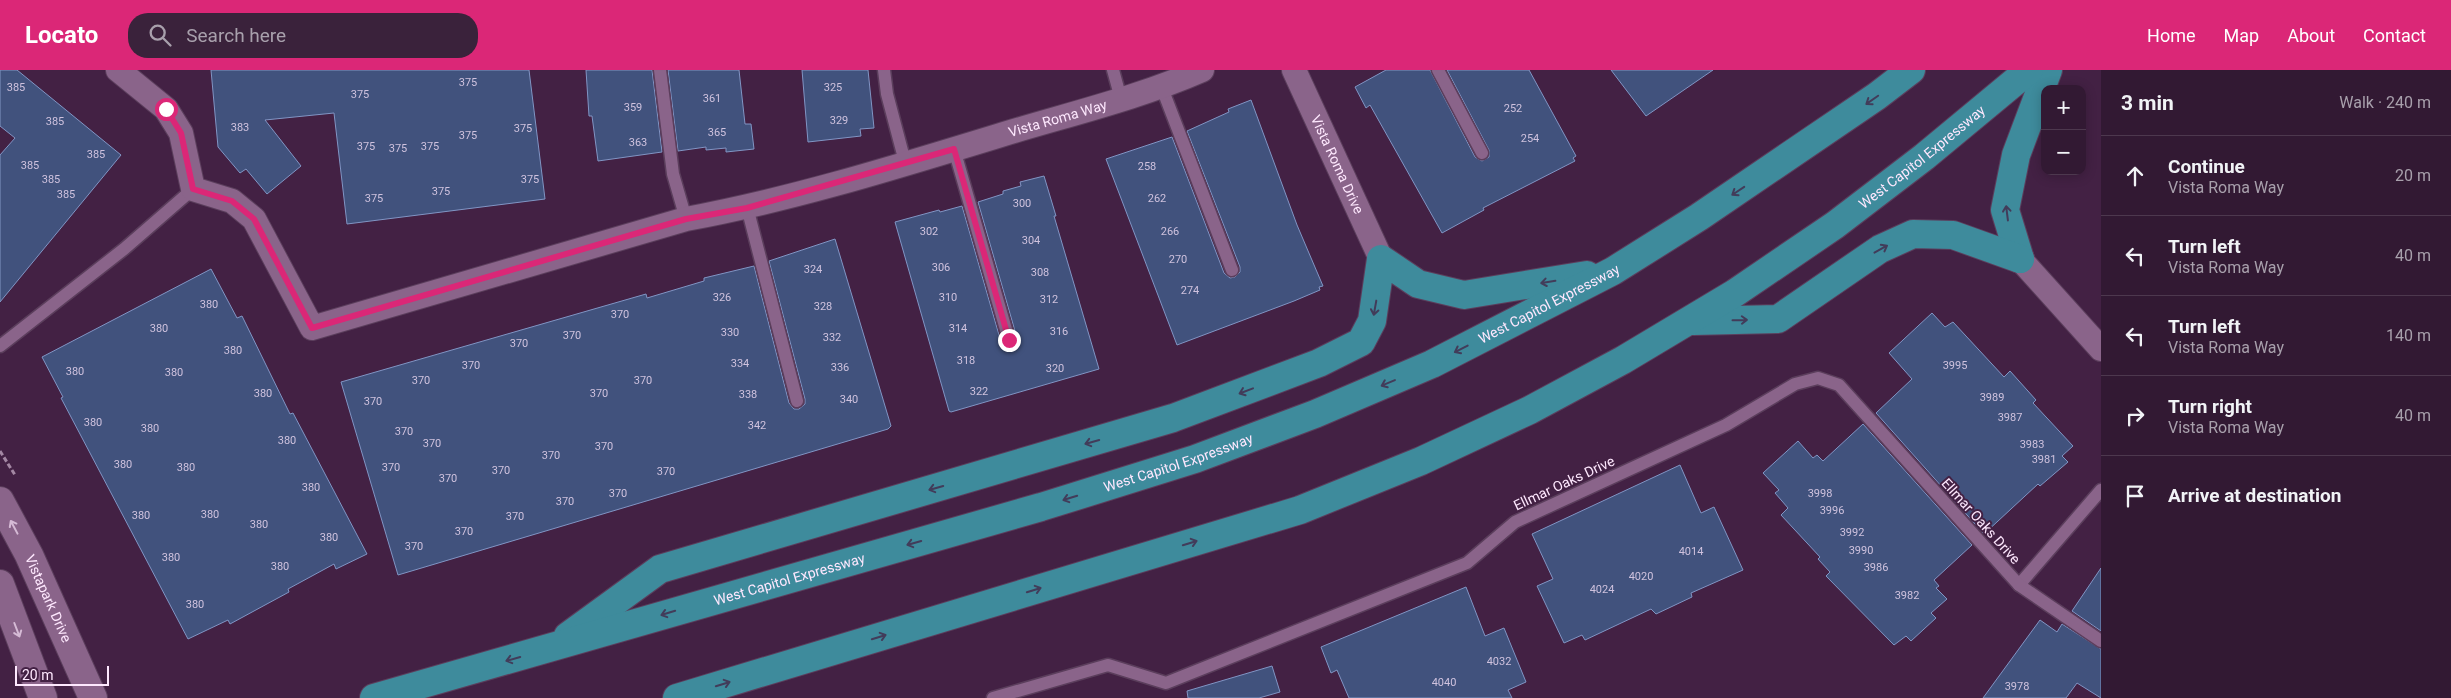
<!DOCTYPE html>
<meta charset="utf-8">
<style>
:root{--surface:#321933;--page:#3a223b;--text:#f1f3f6;--muted:#a8a0ac;--line:#4d384e;--accent:#db2777}
body{margin:0;font-family:Roboto,sans-serif;background:var(--page);color:var(--text)}
.controls{position:absolute;right:15px;top:15px;display:grid;overflow:hidden;border-radius:10px;box-shadow:0 2px 12px #0003}
.controls button{width:45px;height:45px;display:grid;place-items:center;padding:0;border:0;border-bottom:1px solid var(--line);background:var(--surface);color:var(--text);font:25px sans-serif}
.scale{position:absolute;left:15px;bottom:12px;width:94px;box-sizing:border-box;padding-left:5px;border:2px solid #fee8fe;border-top:0;font-size:14px;line-height:18px;white-space:nowrap;color:#fee8fe;-webkit-text-stroke:4px #432144;paint-order:stroke}
.stop{position:absolute;width:15px;height:15px;margin:-11px;border:4px solid #db2777;border-radius:50%;background:#fff}
.stop.end{background:#db2777;border-color:#fff;box-shadow:0 1px 5px #0008}
.list{margin:0;padding:0;list-style:none}
h2{display:flex;justify-content:space-between;align-items:center;height:65px;margin:0;padding:0 20px;font-size:21px}
h2 small{font-size:16px;font-weight:400;color:var(--muted)}
.list li{display:grid;grid-template-columns:32px 1fr auto;gap:15px;align-items:center;box-sizing:border-box;height:80px;padding:0 20px;border-top:1px solid var(--line)}
.list b{display:block;font-size:19px;white-space:nowrap}
.list p{margin:0;font-size:16px;white-space:nowrap;color:var(--muted)}
.list em{font-size:16px;font-style:normal;color:var(--muted)}
.icon{flex:none;width:28px;height:28px;fill:none;stroke:currentColor;stroke-width:2;stroke-linecap:round;stroke-linejoin:round}
.map{position:relative;flex:none;width:2101px;height:628px;overflow:hidden}
header{display:flex;align-items:center;gap:30px;box-sizing:border-box;height:70px;padding:0 25px;background:var(--accent);color:#fff}
header strong{font-size:24px}
nav{display:flex;gap:28px;margin-inline-start:auto;font-size:18px}
.search{width:350px;height:45px;background:var(--page);display:flex;align-items:center;gap:12px;box-sizing:border-box;padding:0 18px;border-radius:20px;color:var(--muted);font-size:19px}
main{display:flex}
aside{flex:1;background:var(--surface)}
.map>svg:first-child{display:block}
.building{fill:#41527d;stroke:#8195c4}
.lines{fill:none;stroke-linecap:round;stroke-linejoin:round}
.service-casing{stroke:#5b3e5c;stroke-width:15}
.minor-casing{stroke:#5b3e5c;stroke-width:26}
.tertiary-casing{stroke:#5b3e5c;stroke-width:30}
.trunk-casing{stroke:#5b3e5c;stroke-width:30}
.path{stroke:#a387a3;stroke-width:3;stroke-dasharray:5 2.5;stroke-linecap:butt}
.service{stroke:#8a648a;stroke-width:12}
.minor{stroke:#8a648a;stroke-width:24}
.tertiary{stroke:#8a648a;stroke-width:28}
.trunk{stroke:#3e8b9c;stroke-width:28}
.oneway{stroke:#423c5a}
.oneway2{stroke:#d5bad5}
.route{stroke:#db2777;stroke-width:6}
.labels{text-anchor:middle;dominant-baseline:central;stroke-width:4;stroke-linejoin:round;paint-order:stroke}
.number-label{font-size:11px;fill:#cfc2de}
.street-label{font-size:14px;fill:#fee8fe;stroke:#432144}
</style>
<header>
<strong>Locato</strong>
<div class="search"><svg class="icon" aria-label="search" viewBox="0 0 24 24"><circle cx="10" cy="10" r="6"/><path d="M15 15l6 6"/></svg>Search here</div>
<nav><a>Home</a><a>Map</a><a>About</a><a>Contact</a></nav>
</header>
<main>
<div class="map">
<svg width="2101" height="628" viewBox="0 0 2101 628">
<rect width="100%" height="100%" fill="#432144"/>
<g class="building">
<polygon points="0,0 17,0 121,85 0,232 0,85 15,68 0,56"/>
<polygon points="211,0 529,0 545,129 347,154 334,43 265,50 301,96 267,124 246,99 240,103 218,77"/>
<polygon points="586,0 652,0 662,82 598,91 592,46 589,46"/>
<polygon points="668,0 739,0 745,54 751,54 754,79 726,82 726,78 706,80 706,77 678,81"/>
<polygon points="802,0 868,0 874,58 860,59 861,66 808,72"/>
<polygon points="1386,0 1430,0 1475,87 1482,91 1489,87 1489,80 1447,0 1529,0 1576,86 1573,88 1575,91 1483,138 1484,140 1442,163 1370,35 1366,38 1355,17"/>
<polygon points="1611,0 1713,0 1646,46"/>
<polygon points="1251,30 1297,155 1323,216 1319,217 1320,220 1294,231 1177,275 1106,89 1172,67 1224,203 1230,208 1235,207 1240,202 1240,197 1187,61 1229,42 1228,39"/>
<polygon points="1044,106 1056,146 1054,146 1099,299 951,342 949,341 895,152 939,140 940,142 962,136 1001,272 1007,278 1012,278 1017,272 1017,268 978,132 1003,124 1003,121 1021,116 1020,112"/>
<polygon points="835,169 891,356 888,359 398,505 341,312 646,224 647,228 704,211 704,208 754,196 789,333 794,339 799,339 805,334 805,329 769,191"/>
<polygon points="211,199 237,248 242,246 290,344 293,343 367,484 336,499 334,494 288,519 289,522 230,554 228,550 188,569 61,328 63,327 42,287"/>
<polygon points="1932,243 1945,257 1953,252 2004,307 2010,301 2036,330 2033,333 2073,376 2062,386 2068,392 2040,416 2038,414 1984,464 1876,343 1912,309 1889,283"/>
<polygon points="1863,354 1972,475 1934,510 1939,516 1936,518 1947,529 1931,543 1936,548 1911,571 1906,566 1894,575 1826,506 1830,502 1818,489 1820,487 1781,445 1788,438 1775,423 1779,420 1763,403 1798,371 1813,388 1817,385 1823,391"/>
<polygon points="1680,395 1701,443 1714,437 1743,500 1691,523 1692,527 1656,544 1651,539 1585,570 1582,565 1564,573 1537,516 1553,509 1532,464"/>
<polygon points="2101,498 2101,561 2072,541"/>
<polygon points="1466,517 1485,566 1504,558 1526,612 1508,620 1512,628 1349,628 1337,600 1331,603 1321,577"/>
<polygon points="2040,550 2057,562 2062,554 2101,579 2101,628 2077,613 2066,628 1983,628"/>
<polygon points="1272,596 1280,622 1259,628 1188,628 1187,621"/>
</g>
<g class="lines">
<g class="service-casing">
<g id="service">
<polyline points="660,0 673,104 686,149"/>
<polyline points="884,0 887,24 905,92"/>
<polyline points="1113,0 1121,29"/>
<polyline points="1438,0 1482,83"/>
<polyline points="1162,18 1232,200"/>
<polyline points="954,79 1009,270"/>
<polyline points="747,137 797,331"/>
<polyline points="0,276 124,179 193,119"/>
<polyline points="2019,515 2101,420"/>
<polyline points="993,628 1108,595 1166,613 1467,493 1515,452 1726,355 1795,314 1818,308 1839,315 2019,515 2101,571"/>
</g>
</g>
<g class="minor-casing">
<g id="minor">
<path id="s1" d="M 118,0 L 166,39 L 181,63 L 193,119 L 232,131 L 254,149 L 312,258 L 686,149 C 794,129 899,96 1004,64 C 1070,44 1138,28 1202,0"/>
<path id="s2" d="M 1294,0 L 1381,189"/>
<polyline points="2020,189 2101,279"/>
</g>
</g>
<g class="tertiary-casing">
<g id="tertiary">
<path id="s3" d="M 0,431 L 29,485 L 93,628"/>
<polyline points="0,514 43,628"/>
</g>
</g>
<g class="trunk-casing">
<g id="trunk">
<polyline points="2020,189 2005,140 2016,85 2048,0"/>
<polyline points="1693,251 1778,249 1880,179 1913,164 1953,165 2020,189"/>
<polyline points="568,566 660,499 1173,348 1319,293 1361,272 1372,251 1381,189 1418,214 1464,225 1587,205"/>
<path id="s4" d="M 374,628 L 1041,437 L 1195,389 L 1315,344 L 1432,294 L 1613,201 L 1699,147 L 1877,26 L 1911,0"/>
<path id="s5" d="M 677,628 L 1300,440 L 1421,391 L 1530,340 L 1623,290 L 1735,223 L 1835,155 L 1924,87 L 2029,0"/>
</g>
</g>
<polyline class="path" points="0,381 15,405"/>
<use href="#service" class="service"/>
<use href="#minor" class="minor"/>
<use href="#tertiary" class="tertiary"/>
<use href="#trunk" class="trunk"/>
</g>
<defs><path id="oneway-shaft" d="M-6 0H5M1.5-3L5.5 0L1.5 3" fill="none" stroke-width="1.6" stroke-linecap="round" stroke-linejoin="round" transform="scale(1.25)"/></defs>
<g class="oneway">
<use href="#oneway-shaft" transform="translate(1872 30) rotate(145)"/>
<use href="#oneway-shaft" transform="translate(1738 121) rotate(146)"/>
<use href="#oneway-shaft" transform="translate(2007 143) rotate(-97)"/>
<use href="#oneway-shaft" transform="translate(1881 179) rotate(-29)"/>
<use href="#oneway-shaft" transform="translate(1548 212) rotate(171)"/>
<use href="#oneway-shaft" transform="translate(1375 238) rotate(100)"/>
<use href="#oneway-shaft" transform="translate(1740 250) rotate(-1)"/>
<use href="#oneway-shaft" transform="translate(1461 279) rotate(153)"/>
<use href="#oneway-shaft" transform="translate(1388 313) rotate(157)"/>
<use href="#oneway-shaft" transform="translate(1246 321) rotate(159)"/>
<use href="#oneway-shaft" transform="translate(1092 372) rotate(164)"/>
<use href="#oneway-shaft" transform="translate(936 418) rotate(164)"/>
<use href="#oneway-shaft" transform="translate(1070 428) rotate(163)"/>
<use href="#oneway-shaft" transform="translate(914 473) rotate(164)"/>
<use href="#oneway-shaft" transform="translate(1190 473) rotate(-17)"/>
<use href="#oneway-shaft" transform="translate(1034 520) rotate(-17)"/>
<use href="#oneway-shaft" transform="translate(668 543) rotate(163)"/>
<use href="#oneway-shaft" transform="translate(879 567) rotate(-17)"/>
<use href="#oneway-shaft" transform="translate(513 589) rotate(164)"/>
<use href="#oneway-shaft" transform="translate(723 614) rotate(-17)"/>
</g>
<g class="oneway2">
<use href="#oneway-shaft" transform="translate(14 457) rotate(-118)"/>
<use href="#oneway-shaft" transform="translate(17 560) rotate(69)"/>
</g>
<g class="lines">
<polyline class="route" points="166,39 181,63 193,119 232,131 254,149 312,258 686,149 747,138 954,79 1009,270"/>
</g>
<g class="labels">
<g class="number-label">
<text x="468" y="12">375</text>
<text x="16" y="17">385</text>
<text x="833" y="17">325</text>
<text x="360" y="24">375</text>
<text x="712" y="28">361</text>
<text x="633" y="37">359</text>
<text x="1513" y="38">252</text>
<text x="839" y="50">329</text>
<text x="55" y="51">385</text>
<text x="240" y="57">383</text>
<text x="523" y="58">375</text>
<text x="717" y="62">365</text>
<text x="468" y="65">375</text>
<text x="1530" y="68">254</text>
<text x="638" y="72">363</text>
<text x="366" y="76">375</text>
<text x="430" y="76">375</text>
<text x="398" y="78">375</text>
<text x="96" y="84">385</text>
<text x="30" y="95">385</text>
<text x="1147" y="96">258</text>
<text x="51" y="109">385</text>
<text x="530" y="109">375</text>
<text x="441" y="121">375</text>
<text x="66" y="124">385</text>
<text x="374" y="128">375</text>
<text x="1157" y="128">262</text>
<text x="1022" y="133">300</text>
<text x="929" y="161">302</text>
<text x="1170" y="161">266</text>
<text x="1031" y="170">304</text>
<text x="1178" y="189">270</text>
<text x="941" y="197">306</text>
<text x="813" y="199">324</text>
<text x="1040" y="202">308</text>
<text x="1190" y="220">274</text>
<text x="722" y="227">326</text>
<text x="948" y="227">310</text>
<text x="1049" y="229">312</text>
<text x="209" y="234">380</text>
<text x="823" y="236">328</text>
<text x="620" y="244">370</text>
<text x="159" y="258">380</text>
<text x="958" y="258">314</text>
<text x="1059" y="261">316</text>
<text x="730" y="262">330</text>
<text x="572" y="265">370</text>
<text x="832" y="267">332</text>
<text x="519" y="273">370</text>
<text x="233" y="280">380</text>
<text x="966" y="290">318</text>
<text x="740" y="293">334</text>
<text x="471" y="295">370</text>
<text x="1955" y="295">3995</text>
<text x="840" y="297">336</text>
<text x="1055" y="298">320</text>
<text x="75" y="301">380</text>
<text x="174" y="302">380</text>
<text x="421" y="310">370</text>
<text x="643" y="310">370</text>
<text x="979" y="321">322</text>
<text x="263" y="323">380</text>
<text x="599" y="323">370</text>
<text x="748" y="324">338</text>
<text x="1992" y="327">3989</text>
<text x="849" y="329">340</text>
<text x="373" y="331">370</text>
<text x="2010" y="347">3987</text>
<text x="93" y="352">380</text>
<text x="757" y="355">342</text>
<text x="150" y="358">380</text>
<text x="404" y="361">370</text>
<text x="287" y="370">380</text>
<text x="432" y="373">370</text>
<text x="2032" y="374">3983</text>
<text x="604" y="376">370</text>
<text x="551" y="385">370</text>
<text x="2044" y="389">3981</text>
<text x="123" y="394">380</text>
<text x="186" y="397">380</text>
<text x="391" y="397">370</text>
<text x="501" y="400">370</text>
<text x="666" y="401">370</text>
<text x="448" y="408">370</text>
<text x="311" y="417">380</text>
<text x="618" y="423">370</text>
<text x="1820" y="423">3998</text>
<text x="565" y="431">370</text>
<text x="1832" y="440">3996</text>
<text x="210" y="444">380</text>
<text x="141" y="445">380</text>
<text x="515" y="446">370</text>
<text x="259" y="454">380</text>
<text x="464" y="461">370</text>
<text x="1852" y="462">3992</text>
<text x="329" y="467">380</text>
<text x="414" y="476">370</text>
<text x="1861" y="480">3990</text>
<text x="1691" y="481">4014</text>
<text x="171" y="487">380</text>
<text x="280" y="496">380</text>
<text x="1876" y="497">3986</text>
<text x="1641" y="506">4020</text>
<text x="1602" y="519">4024</text>
<text x="1907" y="525">3982</text>
<text x="195" y="534">380</text>
<text x="1499" y="591">4032</text>
<text x="1444" y="612">4040</text>
<text x="2017" y="616">3978</text>
</g>
<g class="street-label">
<text stroke="none"><textPath href="#s1" startOffset="1115">Vista Roma Way</textPath></text>
<text stroke="none"><textPath href="#s5" startOffset="1369">West Capitol Expressway</textPath></text>
<text stroke="none"><textPath href="#s2" startOffset="104">Vista Roma Drive</textPath></text>
<text stroke="none"><textPath href="#s4" startOffset="1242">West Capitol Expressway</textPath></text>
<text stroke="none"><textPath href="#s4" startOffset="838">West Capitol Expressway</textPath></text>
<text transform="translate(1564 413) rotate(-25)">Ellmar Oaks Drive</text>
<text transform="translate(1981 451) rotate(48)">Ellmar Oaks Drive</text>
<text stroke="none"><textPath href="#s4" startOffset="432">West Capitol Expressway</textPath></text>
<text stroke="none"><textPath href="#s3" startOffset="109">Vistapark Drive</textPath></text>
</g>
</g>
</svg>
<div class="controls">
<button>+</button>
<button>−</button>
</div>
<div class="scale">20 m</div>
<div class="stop" style="left:166px;top:39px"></div>
<div class="stop end" style="left:1009px;top:270px"></div>
</div>
<aside>
<h2>3 min<small>Walk · 240 m</small></h2>
<ul class="list">
<li><svg class="icon" aria-label="ahead" viewBox="0 0 24 24"><path d="M12 20V5M6 11l6-6 6 6"/></svg><div><b>Continue</b><p>Vista Roma Way</p></div><em>20 m</em></li>
<li><svg class="icon" aria-label="left" viewBox="0 0 24 24"><path d="M17 20v-9H6M10 6l-5 5 5 5"/></svg><div><b>Turn left</b><p>Vista Roma Way</p></div><em>40 m</em></li>
<li><svg class="icon" aria-label="left" viewBox="0 0 24 24"><path d="M17 20v-9H6M10 6l-5 5 5 5"/></svg><div><b>Turn left</b><p>Vista Roma Way</p></div><em>140 m</em></li>
<li><svg class="icon" aria-label="right" viewBox="0 0 24 24"><path d="M7 20v-9h11M14 6l5 5-5 5"/></svg><div><b>Turn right</b><p>Vista Roma Way</p></div><em>40 m</em></li>
<li><svg class="icon" aria-label="arrive" viewBox="0 0 24 24"><path d="M6 21V4h12l-3 4 3 4H6"/></svg><div><b>Arrive at destination</b></div></li>
</ul>
</aside>
</main>
